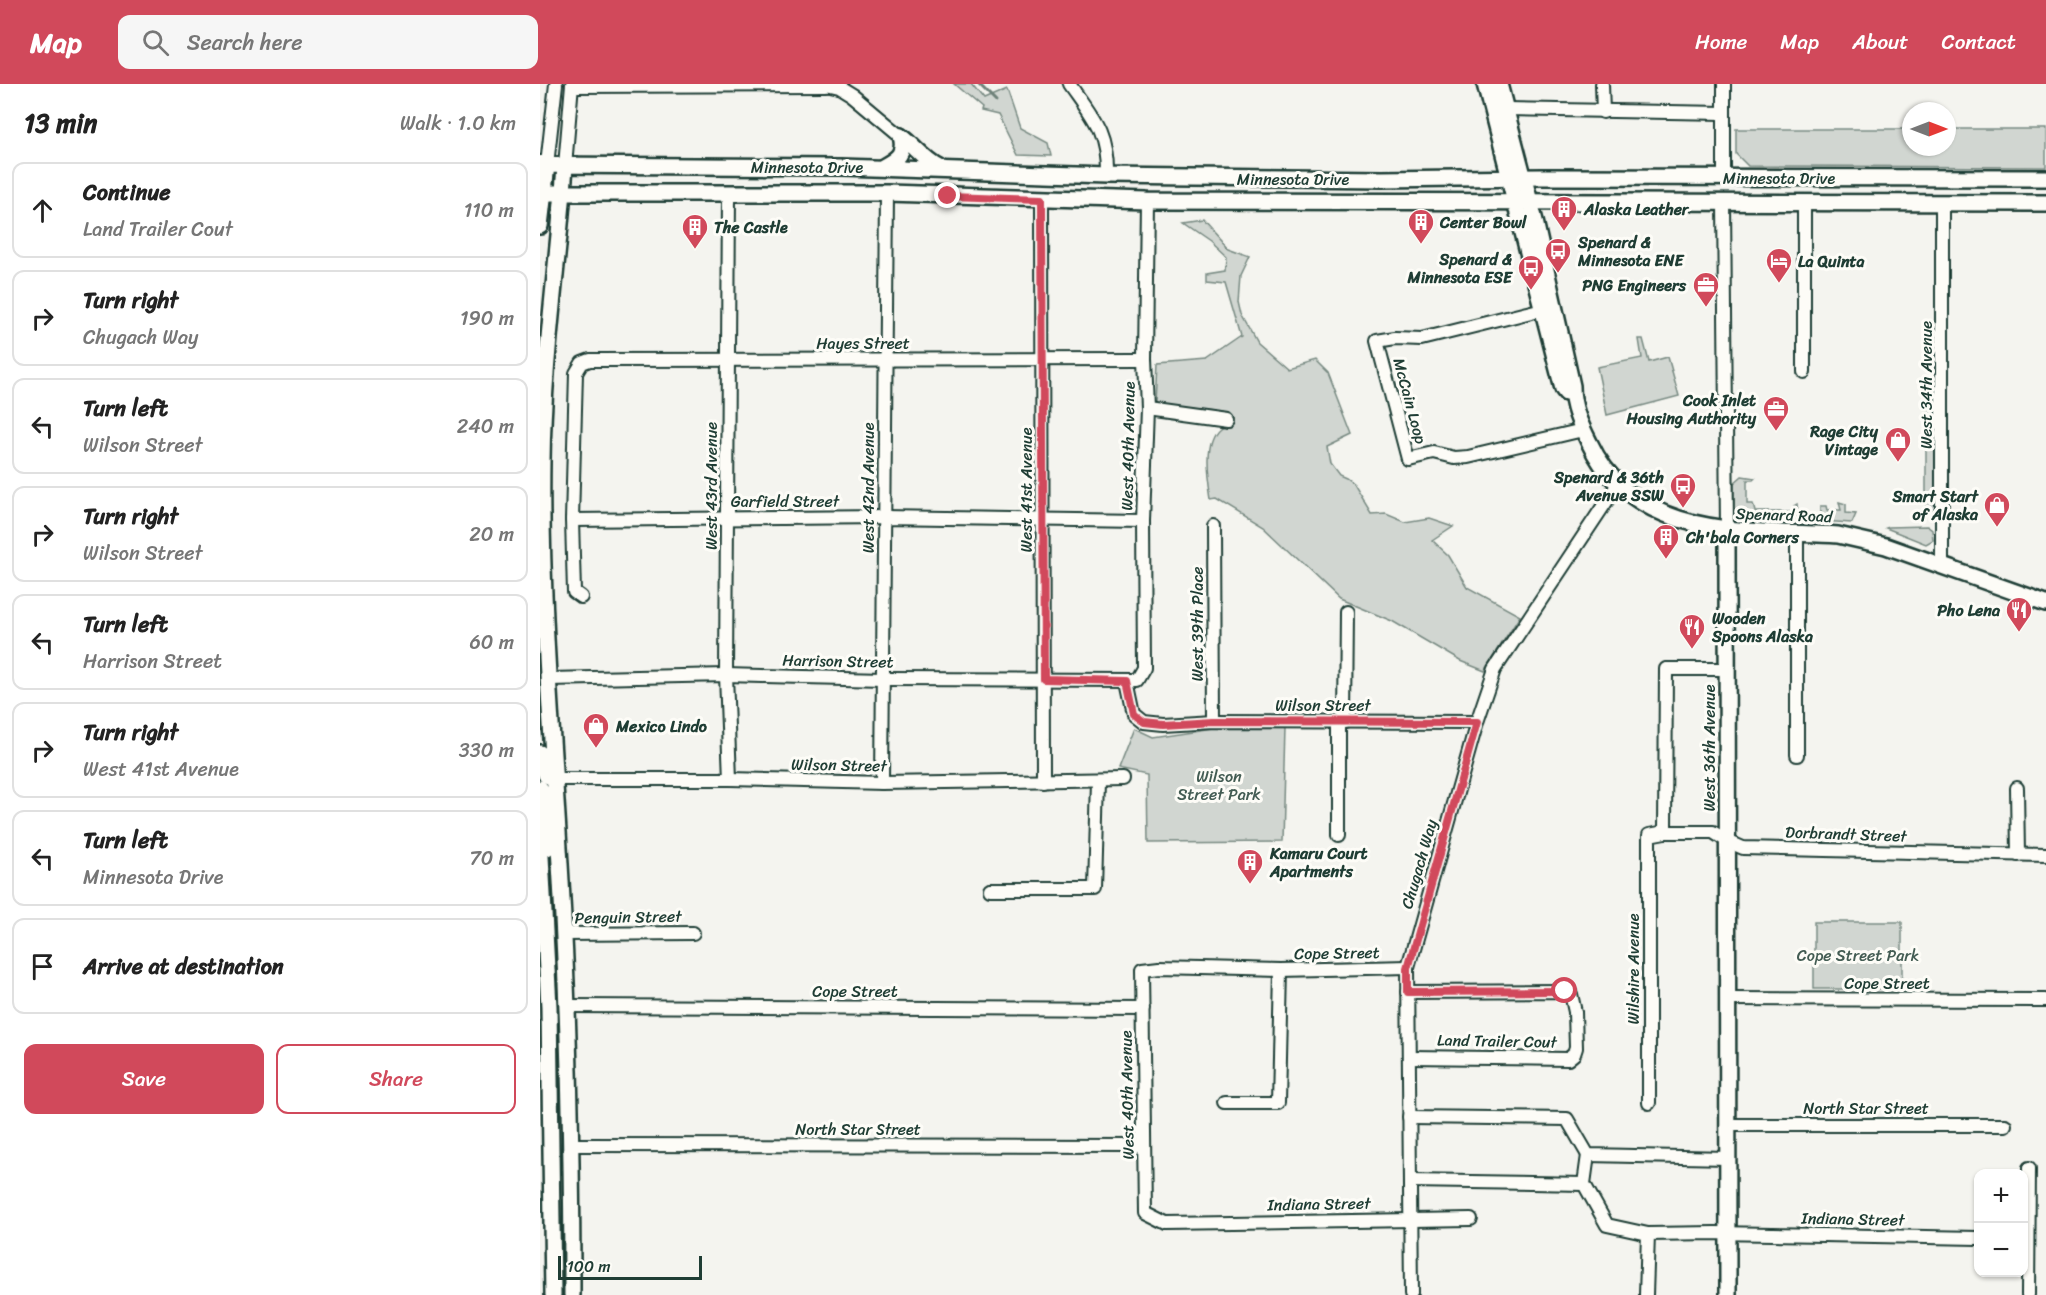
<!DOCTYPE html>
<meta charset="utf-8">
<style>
:root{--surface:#fff;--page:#f6f6f6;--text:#222;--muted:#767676;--line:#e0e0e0;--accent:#d1495b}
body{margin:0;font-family:Sriracha,sans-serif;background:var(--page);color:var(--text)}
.controls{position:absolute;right:18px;bottom:18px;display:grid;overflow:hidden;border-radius:12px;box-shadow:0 2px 4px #0004}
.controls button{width:54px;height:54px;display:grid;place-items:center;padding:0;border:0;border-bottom:2px solid var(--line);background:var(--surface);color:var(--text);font:30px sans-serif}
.compass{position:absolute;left:1362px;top:18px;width:54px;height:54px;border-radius:50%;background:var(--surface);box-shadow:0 2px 4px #0004;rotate:90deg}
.scale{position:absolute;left:18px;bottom:15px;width:144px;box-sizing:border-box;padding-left:6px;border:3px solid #1f3d34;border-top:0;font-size:16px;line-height:21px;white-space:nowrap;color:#1f3d34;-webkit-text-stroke:4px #fdfcf7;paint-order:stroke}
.stop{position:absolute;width:18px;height:18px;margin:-14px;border:4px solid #d1495b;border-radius:50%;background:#fff}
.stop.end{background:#d1495b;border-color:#fff;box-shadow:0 2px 6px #0008}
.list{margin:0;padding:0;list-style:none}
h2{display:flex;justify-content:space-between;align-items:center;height:78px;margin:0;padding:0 24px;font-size:26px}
h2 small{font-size:20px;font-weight:400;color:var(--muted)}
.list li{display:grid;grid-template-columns:39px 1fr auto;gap:18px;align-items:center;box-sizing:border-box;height:96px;margin:0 12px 12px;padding:0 12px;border:2px solid var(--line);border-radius:12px}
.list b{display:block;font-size:22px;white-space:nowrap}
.list p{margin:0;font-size:20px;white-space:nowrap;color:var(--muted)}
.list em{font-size:20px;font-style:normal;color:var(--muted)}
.actions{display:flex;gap:12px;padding:18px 24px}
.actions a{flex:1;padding:14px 0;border:2px solid var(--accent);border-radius:12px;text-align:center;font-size:21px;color:var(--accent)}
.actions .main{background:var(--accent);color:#fff}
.icon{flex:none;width:33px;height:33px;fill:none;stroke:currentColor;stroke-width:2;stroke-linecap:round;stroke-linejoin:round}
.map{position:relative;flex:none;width:1506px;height:1211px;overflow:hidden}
header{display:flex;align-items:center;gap:36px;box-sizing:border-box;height:84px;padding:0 30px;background:var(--accent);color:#fff}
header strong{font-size:28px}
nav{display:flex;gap:33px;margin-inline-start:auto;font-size:21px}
.search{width:420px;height:54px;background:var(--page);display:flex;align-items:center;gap:15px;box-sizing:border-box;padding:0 21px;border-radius:12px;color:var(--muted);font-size:22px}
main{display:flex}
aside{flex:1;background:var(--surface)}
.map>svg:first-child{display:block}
.green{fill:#d1d6d1;stroke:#788a82;stroke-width:1.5}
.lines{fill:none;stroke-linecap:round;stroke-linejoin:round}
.stream{stroke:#6e8179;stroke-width:3}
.minor-casing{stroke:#1f3d34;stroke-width:16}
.major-casing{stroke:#1f3d34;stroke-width:20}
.highway-casing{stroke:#1f3d34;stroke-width:22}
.minor{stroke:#fdfcf7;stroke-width:12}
.major{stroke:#fdfcf7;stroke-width:15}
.highway{stroke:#fdfcf7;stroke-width:18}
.route{stroke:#d1495b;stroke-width:8}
.labels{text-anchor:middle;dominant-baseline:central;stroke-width:6;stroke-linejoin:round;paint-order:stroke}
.street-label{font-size:16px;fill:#1f3d34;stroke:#fdfcf7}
.poi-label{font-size:16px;font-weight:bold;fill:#1f3d34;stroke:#fdfcf7;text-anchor:start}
.park-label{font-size:16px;fill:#435c53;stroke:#fdfcf7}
</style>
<header>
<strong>Map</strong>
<div class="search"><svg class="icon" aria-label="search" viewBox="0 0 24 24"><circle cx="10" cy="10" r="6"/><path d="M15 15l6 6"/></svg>Search here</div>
<nav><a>Home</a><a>Map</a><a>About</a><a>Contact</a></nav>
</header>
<main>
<aside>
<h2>13 min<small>Walk · 1.0 km</small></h2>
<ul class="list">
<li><svg class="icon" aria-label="ahead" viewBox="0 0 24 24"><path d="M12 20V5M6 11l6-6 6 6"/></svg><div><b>Continue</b><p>Land Trailer Cout</p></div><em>110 m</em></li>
<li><svg class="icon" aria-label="right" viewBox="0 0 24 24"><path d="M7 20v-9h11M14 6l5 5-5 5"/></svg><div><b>Turn right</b><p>Chugach Way</p></div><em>190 m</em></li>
<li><svg class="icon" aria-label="left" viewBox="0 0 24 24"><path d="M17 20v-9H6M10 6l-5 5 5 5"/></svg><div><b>Turn left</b><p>Wilson Street</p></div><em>240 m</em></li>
<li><svg class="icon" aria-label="right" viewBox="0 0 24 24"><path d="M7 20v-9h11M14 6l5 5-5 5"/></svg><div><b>Turn right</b><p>Wilson Street</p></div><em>20 m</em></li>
<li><svg class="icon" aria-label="left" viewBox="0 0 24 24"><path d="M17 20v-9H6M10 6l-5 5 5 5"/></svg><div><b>Turn left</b><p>Harrison Street</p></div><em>60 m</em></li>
<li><svg class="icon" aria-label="right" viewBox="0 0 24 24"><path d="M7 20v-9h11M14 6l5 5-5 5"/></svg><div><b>Turn right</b><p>West 41st Avenue</p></div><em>330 m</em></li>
<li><svg class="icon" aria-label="left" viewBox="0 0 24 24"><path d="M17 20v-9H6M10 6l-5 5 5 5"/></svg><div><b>Turn left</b><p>Minnesota Drive</p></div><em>70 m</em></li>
<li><svg class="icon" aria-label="arrive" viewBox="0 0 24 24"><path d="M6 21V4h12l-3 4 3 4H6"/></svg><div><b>Arrive at destination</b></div></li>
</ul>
<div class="actions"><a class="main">Save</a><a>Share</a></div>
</aside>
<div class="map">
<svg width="1506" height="1211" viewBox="0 0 1506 1211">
<rect width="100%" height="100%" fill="#f4f4ef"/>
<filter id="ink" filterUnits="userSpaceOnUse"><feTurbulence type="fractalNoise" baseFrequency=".0167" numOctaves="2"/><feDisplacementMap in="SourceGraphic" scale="12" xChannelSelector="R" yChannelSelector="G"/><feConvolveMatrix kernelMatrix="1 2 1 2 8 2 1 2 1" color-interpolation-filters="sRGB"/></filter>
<g filter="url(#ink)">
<g class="green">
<polygon points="414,0 431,0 444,16 467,6 480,44 508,59 511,72 478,71 458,31 441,27 442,24"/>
<polygon points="1196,45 1371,45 1371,63 1407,63 1407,45 1506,45 1506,83 1208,82 1196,70"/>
<path d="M 662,136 L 688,165 L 710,173 L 701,192 L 699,218 L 702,231 L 717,258 L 747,284 L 775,276 L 788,289 L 812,351 L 787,363 L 790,380 L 799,392 L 806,395 L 814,401 L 832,431 L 846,430 L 865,438 L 889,434 L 913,442 L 892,456 L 908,471 L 927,503 L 980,532 L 945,587 L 920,577 L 852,537 L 799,515 L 723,443 L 677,415 L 671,416 C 668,397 661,357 678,343 C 681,340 687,339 691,337 L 689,328 L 615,319 L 617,281 L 667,277 L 702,253 L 686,198 L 667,196 L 667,189 L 685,186 L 686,173 L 669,157 L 643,139 Z"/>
<polygon points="1099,255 1103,255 1109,278 1128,273 1139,312 1067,331 1057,283 1102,274"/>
<polygon points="1391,310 1395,313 1395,424 1391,428 1386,423 1386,313"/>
<polygon points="1202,392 1215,394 1213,396 1207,396 1207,420 1213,420 1215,428 1254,428 1254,422 1257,420 1258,429 1254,436 1196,432 1194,425 1194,399"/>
<polygon points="1299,418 1306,420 1306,429 1316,430 1312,439 1280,437 1280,422 1286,422 1287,426 1301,426"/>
<polygon points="1387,442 1392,446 1393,456 1386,460 1346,444 1349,443"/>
<polygon points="594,644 613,653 674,644 745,644 742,758 608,759 607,691 578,685"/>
<rect x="1274" y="838" width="88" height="67"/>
</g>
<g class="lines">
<polyline class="stream" points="438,0 456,18"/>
<g class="minor-casing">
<g id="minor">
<polyline points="286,0 299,3 312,11 361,52"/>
<path d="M 529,0 C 553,34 567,48 566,92"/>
<polyline points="1062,0 1063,28"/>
<polyline points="32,2 286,1"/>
<polyline points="966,25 1184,29"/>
<polyline points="7,81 16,0"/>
<polyline points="25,82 32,0"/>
<polyline points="1184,94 1184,0"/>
<polyline points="189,109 186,591 190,695"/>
<polyline points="502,115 503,697"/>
<polyline points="1184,118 1187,446"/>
<polyline points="1264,118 1264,288"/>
<polyline points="1402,119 1402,482"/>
<polyline points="1003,225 882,255 855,254 837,257 868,375 894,369 914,374 928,373 1043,346"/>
<polyline points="607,324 686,335"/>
<polyline points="32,436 344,433 603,437"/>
<polyline points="673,442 674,637"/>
<polyline points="41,513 34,508 32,436 36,289 42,279 50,276 605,275"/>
<polyline points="9,595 186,591 343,595 597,596 604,584 603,437 607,324 605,275 607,117"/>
<polyline points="587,597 594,630 604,638 623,640 674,637 937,638"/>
<polyline points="805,638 806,528"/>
<polyline points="1257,671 1257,449"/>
<polyline points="16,695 190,695 342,699 583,695"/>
<polyline points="342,699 347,109"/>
<polyline points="1477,704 1478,771"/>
<polyline points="1125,748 1126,585 1187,585"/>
<polyline points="799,751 799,638"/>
<polyline points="450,805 555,805 558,697"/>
<polyline points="24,850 153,849"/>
<polyline points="868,883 741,886 619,883 602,885 605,1129 627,1140 931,1135"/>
<polyline points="868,908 1025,907 1031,910 1035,928 1036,964 1034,970 1028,975 869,973"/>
<polyline points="1187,915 1506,916"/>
<polyline points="28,922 603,925"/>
<polyline points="687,1019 738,1019 741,886"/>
<polyline points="1109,1019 1109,751 1125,748 1173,748 1187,757 1203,764 1506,771"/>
<polyline points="869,1033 1027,1035 1048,1071 1188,1074"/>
<polyline points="1188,1041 1465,1041"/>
<polyline points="32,1061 604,1062"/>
<polyline points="1048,1071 1044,1100 1067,1141 1108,1150 1175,1149 1438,1154"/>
<polyline points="870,1097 1044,1100"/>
<polyline points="871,1211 868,883 937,638 955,585 1078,400"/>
<polyline points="1106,1211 1108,1150"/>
<polyline points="1488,1211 1489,1084"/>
</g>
</g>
<g class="major-casing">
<g id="major">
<polyline points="945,0 1023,305 1026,309"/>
<path d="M 959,0 L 995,137 L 1032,302 C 1032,323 1040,340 1049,358 C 1095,457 1207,446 1298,451 L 1346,462 L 1506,519"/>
<path d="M 361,52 C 375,62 384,76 400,84"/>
<path d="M 25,82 C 18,180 3,278 2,377 C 0,517 13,657 21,797 C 29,935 32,1073 32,1211"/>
<path d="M 343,83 C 357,75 366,70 361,52"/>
<polyline points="3,109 347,109 607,117 1506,119"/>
<polyline points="0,142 7,81 302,83 566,92 842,95 1003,93 1506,94"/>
<polyline points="1187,446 1188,1211"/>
<polyline points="0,669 6,691 16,695"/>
<polyline points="0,704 3,708 7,764"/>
<polyline points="0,754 9,923 13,1211"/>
</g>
</g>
<g class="highway-casing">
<g id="highway">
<polyline points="0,81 7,81"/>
<polyline points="0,109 3,109"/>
</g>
</g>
<use href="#minor" class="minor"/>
<use href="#major" class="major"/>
<use href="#highway" class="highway"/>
</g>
</g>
<g class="lines" filter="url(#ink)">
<polyline class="route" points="408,112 502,115 504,595 587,597 594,630 604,638 623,640 674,637 937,638 868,884 868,908 1025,907"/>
</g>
<defs>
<g id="building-pin" transform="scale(1.35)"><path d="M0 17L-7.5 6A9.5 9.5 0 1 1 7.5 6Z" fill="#d1495b" stroke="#fdfcf7"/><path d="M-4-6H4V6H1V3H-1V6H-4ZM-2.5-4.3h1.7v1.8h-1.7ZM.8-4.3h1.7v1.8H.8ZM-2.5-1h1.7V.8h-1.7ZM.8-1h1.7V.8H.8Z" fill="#fff"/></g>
<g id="bus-pin" transform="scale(1.35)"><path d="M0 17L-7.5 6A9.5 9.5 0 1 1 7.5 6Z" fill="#d1495b" stroke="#fdfcf7"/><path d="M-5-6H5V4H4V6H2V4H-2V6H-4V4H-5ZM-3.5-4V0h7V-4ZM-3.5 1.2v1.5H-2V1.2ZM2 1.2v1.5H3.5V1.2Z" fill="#fff"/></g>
<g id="hotel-pin" transform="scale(1.35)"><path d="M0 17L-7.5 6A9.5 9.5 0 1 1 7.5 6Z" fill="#d1495b" stroke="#fdfcf7"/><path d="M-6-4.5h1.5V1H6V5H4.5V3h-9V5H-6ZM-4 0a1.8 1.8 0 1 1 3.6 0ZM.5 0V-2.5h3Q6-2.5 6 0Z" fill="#fff"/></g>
<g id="office-pin" transform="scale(1.35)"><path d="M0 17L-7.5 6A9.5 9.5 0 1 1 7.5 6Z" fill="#d1495b" stroke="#fdfcf7"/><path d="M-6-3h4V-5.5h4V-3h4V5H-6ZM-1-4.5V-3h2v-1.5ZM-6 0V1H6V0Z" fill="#fff"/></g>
<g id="shop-pin" transform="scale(1.35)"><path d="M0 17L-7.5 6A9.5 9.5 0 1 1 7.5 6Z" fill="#d1495b" stroke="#fdfcf7"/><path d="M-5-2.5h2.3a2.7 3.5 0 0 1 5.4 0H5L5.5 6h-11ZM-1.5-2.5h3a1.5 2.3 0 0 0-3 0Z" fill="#fff"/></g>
<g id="restaurant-pin" transform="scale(1.35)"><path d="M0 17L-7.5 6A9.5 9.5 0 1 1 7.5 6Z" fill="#d1495b" stroke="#fdfcf7"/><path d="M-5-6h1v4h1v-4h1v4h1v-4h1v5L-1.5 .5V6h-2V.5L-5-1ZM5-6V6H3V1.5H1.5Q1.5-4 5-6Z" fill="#fff"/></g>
</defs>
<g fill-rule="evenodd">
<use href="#building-pin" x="1024" y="125"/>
<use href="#building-pin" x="881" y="138"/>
<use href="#building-pin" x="155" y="143"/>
<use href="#bus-pin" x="1018" y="167"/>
<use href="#hotel-pin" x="1239" y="177"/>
<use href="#bus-pin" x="991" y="184"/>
<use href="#office-pin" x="1166" y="201"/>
<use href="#office-pin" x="1236" y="325"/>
<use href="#shop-pin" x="1358" y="356"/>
<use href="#bus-pin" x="1143" y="402"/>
<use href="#shop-pin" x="1457" y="421"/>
<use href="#building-pin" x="1126" y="453"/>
<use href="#restaurant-pin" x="1479" y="526"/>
<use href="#restaurant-pin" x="1152" y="543"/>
<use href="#shop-pin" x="56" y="642"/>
<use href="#building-pin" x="710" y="778"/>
</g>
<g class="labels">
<g class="street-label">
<text x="267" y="83">Minnesota Drive</text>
<text x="1239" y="94">Minnesota Drive</text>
<text x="753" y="95">Minnesota Drive</text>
<text x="323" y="259">Hayes Street</text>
<text transform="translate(1386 301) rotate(-90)">West 34th Avenue</text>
<text transform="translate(870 317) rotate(75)">McCain Loop</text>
<text transform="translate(588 362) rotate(-89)">West 40th Avenue</text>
<text transform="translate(171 402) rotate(-90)">West 43rd Avenue</text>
<text transform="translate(328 404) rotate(-90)">West 42nd Avenue</text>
<text transform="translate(486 406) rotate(-90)">West 41st Avenue</text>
<text x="245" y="417">Garfield Street</text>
<text transform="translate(1244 431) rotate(2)">Spenard Road</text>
<text transform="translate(657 540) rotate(-90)">West 39th Place</text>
<text transform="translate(298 577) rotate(1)">Harrison Street</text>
<text x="783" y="621">Wilson Street</text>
<text transform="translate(1169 664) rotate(-90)">West 36th Avenue</text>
<text transform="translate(299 681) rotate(1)">Wilson Street</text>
<text transform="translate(1306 750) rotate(2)">Dorbrandt Street</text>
<text transform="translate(879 780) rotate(-74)">Chugach Way</text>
<text transform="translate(88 833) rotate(-1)">Penguin Street</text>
<text transform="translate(797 869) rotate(-1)">Cope Street</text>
<text transform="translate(1093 885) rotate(-90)">Wilshire Avenue</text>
<text x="1347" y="899">Cope Street</text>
<text x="315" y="907">Cope Street</text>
<text transform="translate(957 957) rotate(1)">Land Trailer Cout</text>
<text transform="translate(587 1011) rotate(-91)">West 40th Avenue</text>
<text x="1326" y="1024">North Star Street</text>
<text x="318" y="1045">North Star Street</text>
<text transform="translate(779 1120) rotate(-1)">Indiana Street</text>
<text transform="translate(1313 1135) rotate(1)">Indiana Street</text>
</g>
<g class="poi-label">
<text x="1044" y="125">Alaska Leather</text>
<text x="900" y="138">Center Bowl</text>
<text x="174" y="143">The Castle</text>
<text x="1038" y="158">Spenard &amp;<tspan x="1038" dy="18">Minnesota ENE</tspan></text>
<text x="972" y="175" text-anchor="end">Spenard &amp;<tspan x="972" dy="18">Minnesota ESE</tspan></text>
<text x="1258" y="177">La Quinta</text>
<text x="1146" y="201" text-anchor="end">PNG Engineers</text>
<text x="1216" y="316" text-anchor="end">Cook Inlet<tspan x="1216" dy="18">Housing Authority</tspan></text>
<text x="1338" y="347" text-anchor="end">Rage City<tspan x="1338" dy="18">Vintage</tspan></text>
<text x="1124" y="393" text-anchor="end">Spenard &amp; 36th<tspan x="1124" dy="18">Avenue SSW</tspan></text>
<text x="1438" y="412" text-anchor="end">Smart Start<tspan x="1438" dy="18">of Alaska</tspan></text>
<text x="1146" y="453">Ch'bala Corners</text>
<text x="1460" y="526" text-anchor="end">Pho Lena</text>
<text x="1172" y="534">Wooden<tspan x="1172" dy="18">Spoons Alaska</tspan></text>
<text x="76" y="642">Mexico Lindo</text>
<text x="730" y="769">Kamaru Court<tspan x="730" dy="18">Apartments</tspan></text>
</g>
<g class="park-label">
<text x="679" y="692">Wilson<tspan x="679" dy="18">Street Park</tspan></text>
<text x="1318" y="871">Cope Street Park</text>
</g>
</g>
</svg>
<div class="controls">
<button>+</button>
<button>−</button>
</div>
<svg class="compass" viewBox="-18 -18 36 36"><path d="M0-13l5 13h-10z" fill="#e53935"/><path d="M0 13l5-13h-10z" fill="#767676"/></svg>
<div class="scale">100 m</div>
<div class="stop" style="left:1025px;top:907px"></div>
<div class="stop end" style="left:408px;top:112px"></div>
</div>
</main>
